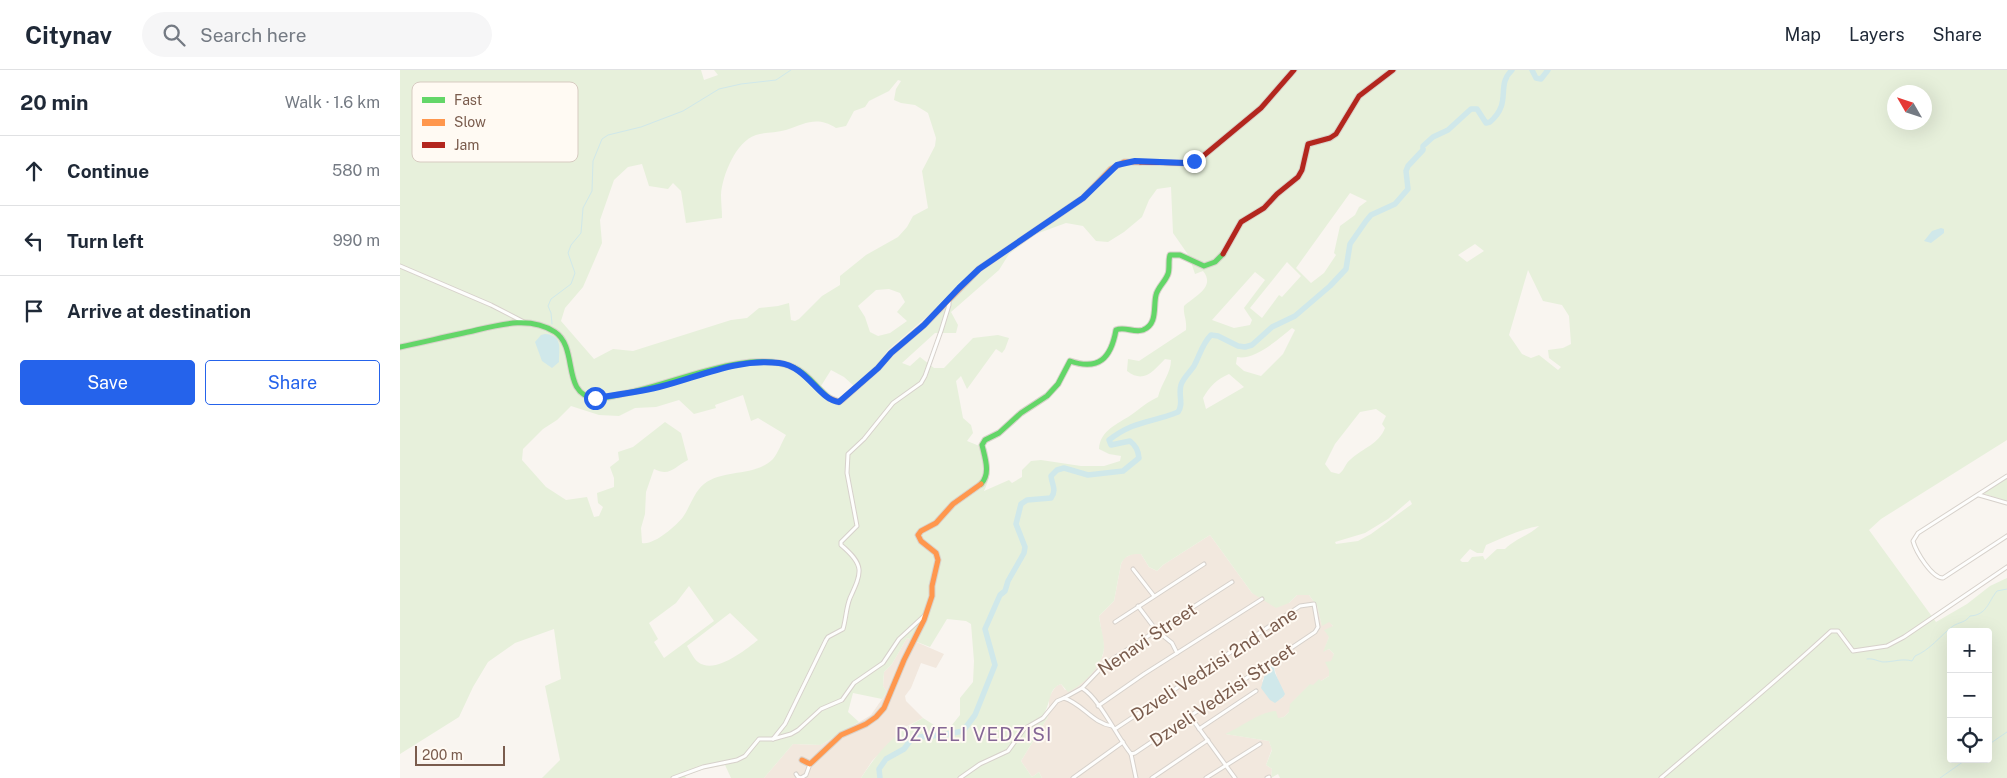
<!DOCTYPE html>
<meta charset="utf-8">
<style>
:root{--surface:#fff;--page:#f6f6f7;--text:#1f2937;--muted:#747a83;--line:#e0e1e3;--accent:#2563eb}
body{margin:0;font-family:"Public Sans",sans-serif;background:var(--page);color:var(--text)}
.controls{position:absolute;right:15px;bottom:15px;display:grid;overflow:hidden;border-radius:5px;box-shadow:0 5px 20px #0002}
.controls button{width:45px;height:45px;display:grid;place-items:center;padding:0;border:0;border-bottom:1px solid var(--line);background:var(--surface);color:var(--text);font:25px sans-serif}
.compass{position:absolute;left:1487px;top:15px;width:45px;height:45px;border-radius:50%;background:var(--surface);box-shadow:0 5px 20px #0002;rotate:309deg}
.scale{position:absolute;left:15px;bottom:12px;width:90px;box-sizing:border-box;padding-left:5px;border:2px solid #7a5c4d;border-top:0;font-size:14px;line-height:18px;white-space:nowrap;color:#7a5c4d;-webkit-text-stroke:4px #fffaf3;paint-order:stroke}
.stop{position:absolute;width:15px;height:15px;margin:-11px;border:4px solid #2563eb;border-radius:50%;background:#fff}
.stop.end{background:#2563eb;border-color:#fff;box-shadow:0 1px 5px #0008}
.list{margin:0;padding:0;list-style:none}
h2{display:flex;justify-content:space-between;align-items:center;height:65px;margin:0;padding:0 20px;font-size:21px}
h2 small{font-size:16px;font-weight:400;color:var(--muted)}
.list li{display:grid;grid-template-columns:32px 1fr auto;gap:15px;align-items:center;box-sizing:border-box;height:70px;padding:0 20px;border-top:1px solid var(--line)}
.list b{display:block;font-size:19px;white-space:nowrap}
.list em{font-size:16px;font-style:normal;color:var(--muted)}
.actions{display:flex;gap:10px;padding:15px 20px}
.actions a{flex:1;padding:11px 0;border:1px solid var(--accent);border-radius:5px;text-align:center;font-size:18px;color:var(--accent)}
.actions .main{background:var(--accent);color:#fff}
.icon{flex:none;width:28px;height:28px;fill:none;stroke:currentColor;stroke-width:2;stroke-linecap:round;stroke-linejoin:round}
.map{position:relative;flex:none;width:1607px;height:708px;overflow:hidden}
header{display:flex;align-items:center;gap:30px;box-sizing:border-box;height:70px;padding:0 25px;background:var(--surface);border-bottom:1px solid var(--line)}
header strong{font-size:24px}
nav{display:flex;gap:28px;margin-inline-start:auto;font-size:18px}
.search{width:350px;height:45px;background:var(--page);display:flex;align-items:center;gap:12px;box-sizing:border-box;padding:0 18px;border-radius:28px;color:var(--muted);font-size:19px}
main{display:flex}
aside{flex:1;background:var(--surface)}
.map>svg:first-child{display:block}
.residential{fill:#f2e8de;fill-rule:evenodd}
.green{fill:#e7f0db;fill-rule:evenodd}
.water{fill:#d0e8ea}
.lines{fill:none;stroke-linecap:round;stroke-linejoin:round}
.stream{stroke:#d0e8ea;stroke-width:1}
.river{stroke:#d0e8ea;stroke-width:5.5}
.street-casing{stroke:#d7d1cb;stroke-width:5}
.fast-casing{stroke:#d9d2cb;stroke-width:7}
.slow-casing{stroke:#d9d2cb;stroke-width:7}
.jam-casing{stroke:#d9d2cb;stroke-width:7}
.street{stroke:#fefefd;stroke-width:3}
.fast{stroke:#63d668;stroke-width:5}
.slow{stroke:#ff974d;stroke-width:5}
.jam{stroke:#b3261e;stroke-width:5}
.route{stroke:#2563eb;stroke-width:6}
.labels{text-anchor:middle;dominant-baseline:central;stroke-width:4;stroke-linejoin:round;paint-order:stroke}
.street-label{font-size:18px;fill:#7a5c4d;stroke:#fffaf3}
.neighbourhood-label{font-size:19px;letter-spacing:1px;fill:#846695;stroke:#fffaf3}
.key{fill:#fffaf3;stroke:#d7cbc1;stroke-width:1}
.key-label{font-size:14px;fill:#7a5c4d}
</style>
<header>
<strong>Citynav</strong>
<div class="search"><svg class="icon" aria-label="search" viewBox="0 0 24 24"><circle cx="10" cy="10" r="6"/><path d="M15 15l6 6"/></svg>Search here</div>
<nav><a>Map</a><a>Layers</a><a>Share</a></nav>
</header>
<main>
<aside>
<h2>20 min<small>Walk · 1.6 km</small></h2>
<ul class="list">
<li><svg class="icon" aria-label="ahead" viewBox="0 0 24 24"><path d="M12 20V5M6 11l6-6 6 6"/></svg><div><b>Continue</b></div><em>580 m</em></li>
<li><svg class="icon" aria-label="left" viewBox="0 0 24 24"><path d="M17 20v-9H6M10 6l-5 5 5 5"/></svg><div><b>Turn left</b></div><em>990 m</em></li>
<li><svg class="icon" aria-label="arrive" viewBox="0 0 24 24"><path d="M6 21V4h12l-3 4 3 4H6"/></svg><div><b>Arrive at destination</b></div></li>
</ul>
<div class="actions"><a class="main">Save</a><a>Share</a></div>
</aside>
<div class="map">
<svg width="1607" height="708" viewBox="0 0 1607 708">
<rect width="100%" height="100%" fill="#f9f5f0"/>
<g class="residential">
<path d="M 810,465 L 852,523 L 889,533 L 897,525 L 909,525 L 917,536 L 922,555 L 929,551 L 933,556 L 924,581 L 929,579 L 934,584 L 929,606 L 921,611 L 884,647 L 841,658 L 826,664 L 869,671 L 872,679 L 866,695 L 872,699 L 871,708 L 642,708 L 639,702 L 632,707 L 621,691 L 648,647 L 644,644 L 649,637 L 649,627 L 656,616 L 661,614 L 665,620 L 691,604 L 703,585 L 704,577 L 699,546 L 714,531 L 721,494 L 724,488 L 732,484 L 741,484 L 749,497 L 757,501 L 763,495 ZM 873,594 L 883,627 L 879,630 L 862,611 L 869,597 Z"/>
<polygon points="507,568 544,584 536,598 521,593 511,618 505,626 506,631 523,648 507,656 472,691 461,708 364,708 393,674 421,675 471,645 487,622 483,616 484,602 492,594"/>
</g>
<g class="green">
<path d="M 0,0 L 301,0 L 304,10 L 318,5 L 314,0 L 1607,0 L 1607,370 L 1481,449 L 1469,460 L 1536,552 L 1567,534 L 1590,516 L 1607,508 L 1607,708 L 880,708 L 878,704 L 871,708 L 872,699 L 866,695 L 872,680 L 869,671 L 825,664 C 842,657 858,642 876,641 L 878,648 L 884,647 L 889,642 L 890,634 L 910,614 L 913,615 L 919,609 L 921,611 L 929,606 L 929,600 L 925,592 L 931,591 L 934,584 L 929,579 L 923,582 L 929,567 L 924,560 L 933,556 L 929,552 L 922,556 L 917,536 L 909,525 L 897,525 L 889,533 L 876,538 L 852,523 L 810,465 L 763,495 L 757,501 L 749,497 L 741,484 C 731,484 725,485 721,494 L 714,531 L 699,546 C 700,556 704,567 704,577 C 704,594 683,616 668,622 L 661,614 C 648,618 651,634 644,643 L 648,647 L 621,691 L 632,707 L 639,702 L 642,708 L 461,708 C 478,682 495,662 523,648 L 534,655 L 548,660 L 560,645 L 560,628 L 573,612 L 574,591 L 571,554 L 566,551 L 547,549 L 530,577 L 507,568 L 492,594 L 484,602 L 483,616 L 487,622 L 482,629 L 453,623 L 448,642 L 459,652 L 421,675 L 393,674 L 364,708 L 331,708 L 325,695 L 304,699 L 285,706 L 286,708 L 142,708 L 160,690 L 145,616 L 161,609 L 154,559 L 115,573 L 88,592 L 73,617 L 59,647 L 0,684 ZM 498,10 L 501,11 L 496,19 L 494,30 L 501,33 L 515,35 L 528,43 L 536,68 L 535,76 L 522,101 L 528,138 L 513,146 L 507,157 L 498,167 L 466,185 L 440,206 L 440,215 L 422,226 L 399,249 L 395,251 L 391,250 L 389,233 L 378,236 L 359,238 L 347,248 L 331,250 L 233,281 L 213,279 L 194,289 L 161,251 L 165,238 L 183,217 L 202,173 L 200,150 L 214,110 L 228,97 L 242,94 L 249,116 L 268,119 L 273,113 L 281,121 L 286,153 L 322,148 C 322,140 321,132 321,125 C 322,106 336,71 356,65 C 365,62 376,63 386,60 C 406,53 417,46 436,58 L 446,56 L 454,41 L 465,37 L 469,31 L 489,21 ZM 1494,22 L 1524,22 L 1524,52 L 1494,52 ZM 799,85 L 802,91 L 782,96 L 733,95 L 719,97 L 684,131 L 581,202 L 559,221 L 526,257 L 494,283 L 484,296 L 447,329 L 436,329 L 421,316 L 431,300 L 444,307 L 454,316 L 477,295 L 488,280 L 538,237 L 551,222 L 578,198 L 680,126 L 715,93 L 725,89 L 785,90 ZM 771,117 L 773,163 L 789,186 L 795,204 L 803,201 C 816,217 795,226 784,236 C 783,246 787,248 786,260 L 739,291 L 728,289 L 727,301 C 744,314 753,301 765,289 L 771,290 C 771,303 761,314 758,327 C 747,332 741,338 731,345 C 718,354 700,360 699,379 L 709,384 L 721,386 L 720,391 L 704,396 L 681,396 L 641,390 L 631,391 L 622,400 L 622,407 L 612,413 L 609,410 L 584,421 C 593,402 589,399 587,379 L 567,371 L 573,363 L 571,355 L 563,348 L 556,311 L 561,306 L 567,319 L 596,279 L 602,283 L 605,279 L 609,268 L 598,265 L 573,268 L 544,298 L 534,298 L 520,287 L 510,296 L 502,293 L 535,263 L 556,263 L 558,255 L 551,242 L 599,200 L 609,184 L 636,164 L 666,153 L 683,156 L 696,171 L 708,172 L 724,162 L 742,147 L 749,130 L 757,119 ZM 950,123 L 967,131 L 959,137 L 955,145 L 940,156 L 934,183 L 936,185 L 924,203 L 911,213 L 896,198 ZM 1075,174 L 1084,181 L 1067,192 L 1058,185 ZM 887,192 L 901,206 L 882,227 L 879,225 L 862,248 L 850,238 ZM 1128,200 L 1143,231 L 1162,235 L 1169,246 L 1171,274 L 1163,278 L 1148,280 L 1149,288 L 1161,297 L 1158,300 L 1139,285 L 1131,288 L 1122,284 L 1109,265 ZM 855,202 L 865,210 L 844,238 L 852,250 L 850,255 L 834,258 L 812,250 ZM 489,219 L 500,223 L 505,232 L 497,242 L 507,251 L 490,263 L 478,266 L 470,262 L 465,247 L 458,236 L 476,220 ZM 892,258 L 895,260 L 883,284 L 861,306 L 844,301 L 836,294 L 837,287 C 854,291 880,268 892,258 ZM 829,304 L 844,317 L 806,339 L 803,328 C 810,316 816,310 829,304 ZM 343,325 L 351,351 L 358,348 L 386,365 C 382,372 378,383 373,389 C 355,407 323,399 304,414 C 294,422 290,437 283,447 C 276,456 253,476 242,473 L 241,458 L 245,444 L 246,422 L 254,399 C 270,407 274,397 288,390 L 281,363 L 265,352 L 233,377 L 218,382 L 219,390 L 210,397 L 214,408 L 214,417 L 197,423 L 198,433 L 203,437 L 199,446 L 194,447 L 187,427 L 166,430 L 163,428 L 146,417 L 122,390 L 123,379 L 143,359 L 157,350 L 171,336 L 199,345 L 219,346 L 235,338 L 256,337 L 279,330 L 294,344 L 316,338 L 315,335 ZM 976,339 L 986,346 L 982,354 L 985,358 C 979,374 963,378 951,389 C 945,393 945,400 939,404 L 931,402 L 925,394 L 935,374 L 960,342 ZM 1010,430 L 1012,434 L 971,464 L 958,471 L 936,474 L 935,472 L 965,463 L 988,449 ZM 1139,456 C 1128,466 1115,469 1105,479 L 1097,479 L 1085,490 L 1083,486 L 1072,487 L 1068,492 L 1062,492 L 1060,490 L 1070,479 L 1077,483 L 1083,483 L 1086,475 C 1103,468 1121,459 1139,456 ZM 289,516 L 314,551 L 264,588 L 254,572 L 258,569 L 249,553 L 276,533 ZM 330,543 L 358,570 C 345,580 315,605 298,592 C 294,589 290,581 287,576 ZM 1551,562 L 1588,562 L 1588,689 L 1551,689 Z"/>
<polygon points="1607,408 1607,431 1585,424 1584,423"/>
</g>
<g class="water">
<polygon points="1541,158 1544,159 1544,163 1531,173 1524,171 1532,161"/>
<path d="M 145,264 C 163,265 159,279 159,292 L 152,298 L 142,291 L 135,272 L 141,265 Z"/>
<polygon points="873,593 875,603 885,624 883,627 875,633 870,630 861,618 865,604"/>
</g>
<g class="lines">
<g class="stream">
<polyline points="152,254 151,243 148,236 151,229 171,214 175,203 168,183 171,175 181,163 183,138 192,121 193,91 202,69 208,65 241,57 283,41 319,19 341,14 376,10 391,0"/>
<path d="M 1467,589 C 1473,588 1477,591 1483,592 C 1494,592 1502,588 1512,591 L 1515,586 C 1530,580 1540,566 1553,556 C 1559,552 1565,553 1570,546 C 1587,545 1588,532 1597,521 L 1607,519"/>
<polyline points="1588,675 1607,662"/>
<polyline points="1540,708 1567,689"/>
</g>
<g class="river">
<polyline points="1132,0 1136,8 1141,9 1148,0"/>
<path d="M 480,708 L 479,699 L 486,689 L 504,679 L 510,671 L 518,667 L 543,665 L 563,661 L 575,645 L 595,595 L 585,559 L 600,525 L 605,521 L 608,511 L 624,483 L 625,477 L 616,454 L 621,434 L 627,430 L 651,428 C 657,420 652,415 651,406 L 657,400 L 664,398 L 688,405 L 723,401 L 739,388 C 738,380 736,376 730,371 L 711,375 L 709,370 C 735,350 751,353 778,342 C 784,334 778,325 781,315 C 783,308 790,302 794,296 C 800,285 802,274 811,265 L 818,266 L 838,276 L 845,277 L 852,275 L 872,257 L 895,246 L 930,216 L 946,199 L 950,174 L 966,151 L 971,145 L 995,134 L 1008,119 L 1006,101 L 1008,96 L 1023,80 L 1023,76 L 1033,67 L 1048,60 L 1071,39 L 1077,39 L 1086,53 L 1090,52 C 1113,32 1095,16 1112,0"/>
</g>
<g class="street-casing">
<g id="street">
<polyline points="0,196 91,235 124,252"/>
<path d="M 1607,406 L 1518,463 L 1513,471 C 1516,482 1532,508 1543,508 L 1607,466"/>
<polyline points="1579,425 1607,433"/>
<polyline points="733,499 754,526"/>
<polyline points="738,536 756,560 772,573 777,583"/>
<polyline points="715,552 804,494"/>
<path d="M 682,618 C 700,629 717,667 731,684 L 735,683 L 915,562 L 918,557 L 914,534 L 900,536 L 715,659"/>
<polyline points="664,628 682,618 703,596 714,588 832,512"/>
<polyline points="698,636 744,604 862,529"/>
<polyline points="790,646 835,708"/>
<polyline points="799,659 856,621"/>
<path d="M 373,669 L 385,654 L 426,570 L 428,567 L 443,559 C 446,549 446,538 450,528 C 462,502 465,495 441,475 L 441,472 L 457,456 L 447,403 L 448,384 L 464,369 L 493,333 L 521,313 L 525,306 L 541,261 L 549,235 L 549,228"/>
<polyline points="731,684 736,708"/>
<polyline points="396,704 398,707 401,708 406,705 410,694"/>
<polyline points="273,708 303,697 337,690 345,686 359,669 373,669 391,664 398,660 421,639 442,630 454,613 483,593 499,569 525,545"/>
<path d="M 560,708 L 580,694 L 608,681 L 624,659 L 643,648 L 657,631 L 664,628 C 683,634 692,653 712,656"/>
<polyline points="673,708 723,672"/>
<polyline points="752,708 808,670"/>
<polyline points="806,708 860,674"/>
<polyline points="867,708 869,707"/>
<path d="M 1261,708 C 1318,659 1376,612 1431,561 L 1438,561 L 1453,581 L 1487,576 L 1504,567 L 1607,497"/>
</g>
</g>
<g class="fast-casing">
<g id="fast">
<path d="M 0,277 C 20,273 40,268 59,264 C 90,258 126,243 155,262 C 179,278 161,325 195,328 C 204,329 213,326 222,324 C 270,316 350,276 395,298 C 409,304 417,319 429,328"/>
<path d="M 581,414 C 591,404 585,388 582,375 L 585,370 L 599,363 L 621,343 L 647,326 L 658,314 L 670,291 C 699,301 711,288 716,260 C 724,256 734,263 743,260 C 758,254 753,237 756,225 C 758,217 765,212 768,204 C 770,198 768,191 770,185 L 780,185 L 804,196 L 815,192 L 823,184"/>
</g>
</g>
<g class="slow-casing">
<g id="slow">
<polyline points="429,328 439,332 443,329 478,298 491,283 524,255 579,199 683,128 711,99 724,92 740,92"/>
<polyline points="402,690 410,694 441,665 466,654 476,647 484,638 504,590 524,550 532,526 532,516 538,490 536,483 521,471 518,465 521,461 536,453 553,434 581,414"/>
</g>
</g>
<g class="jam-casing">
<g id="jam">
<polyline points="740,92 785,93 802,87 861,38 894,0"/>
<polyline points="823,184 841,152 864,138 877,124 898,107 902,100 908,74 930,68 936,64 959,26 993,0"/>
</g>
</g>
<use href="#street" class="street"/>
<use href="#fast" class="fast"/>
<use href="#slow" class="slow"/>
<use href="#jam" class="jam"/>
</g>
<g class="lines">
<path class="route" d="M 195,328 C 216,325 238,322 259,317 C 299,307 337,288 379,293 C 407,296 419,330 439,332 L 478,298 L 491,283 L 524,255 L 559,218 L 579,199 L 683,128 L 717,95 L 735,91 L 785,93 L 794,91"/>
</g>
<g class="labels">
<g class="street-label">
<text transform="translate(747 569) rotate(-34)">Nenavi Street</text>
<text transform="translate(814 594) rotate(-33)">Dzveli Vedzisi 2nd Lane</text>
<text transform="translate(822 625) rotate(-34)">Dzveli Vedzisi Street</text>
</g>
<g class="neighbourhood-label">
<text x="574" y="664">DZVELI VEDZISI</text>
</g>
</g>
<rect x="12" y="12" width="166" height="80" rx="8" class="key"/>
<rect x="22" y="27" width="23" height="6" fill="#63d668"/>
<rect x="22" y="49" width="23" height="7" fill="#ff974d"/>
<rect x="22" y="72" width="23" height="6" fill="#b3261e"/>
<g class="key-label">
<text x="54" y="35">Fast</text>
<text x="54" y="57">Slow</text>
<text x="54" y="80">Jam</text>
</g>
</svg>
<div class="controls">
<button>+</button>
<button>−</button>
<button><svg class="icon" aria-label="locate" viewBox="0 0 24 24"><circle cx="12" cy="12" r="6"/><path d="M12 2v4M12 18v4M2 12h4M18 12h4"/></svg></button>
</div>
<svg class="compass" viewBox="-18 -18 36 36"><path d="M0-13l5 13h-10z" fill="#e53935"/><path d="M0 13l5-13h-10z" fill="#747a83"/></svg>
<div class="scale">200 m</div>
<div class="stop" style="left:195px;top:328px"></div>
<div class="stop end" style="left:794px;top:91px"></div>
</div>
</main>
